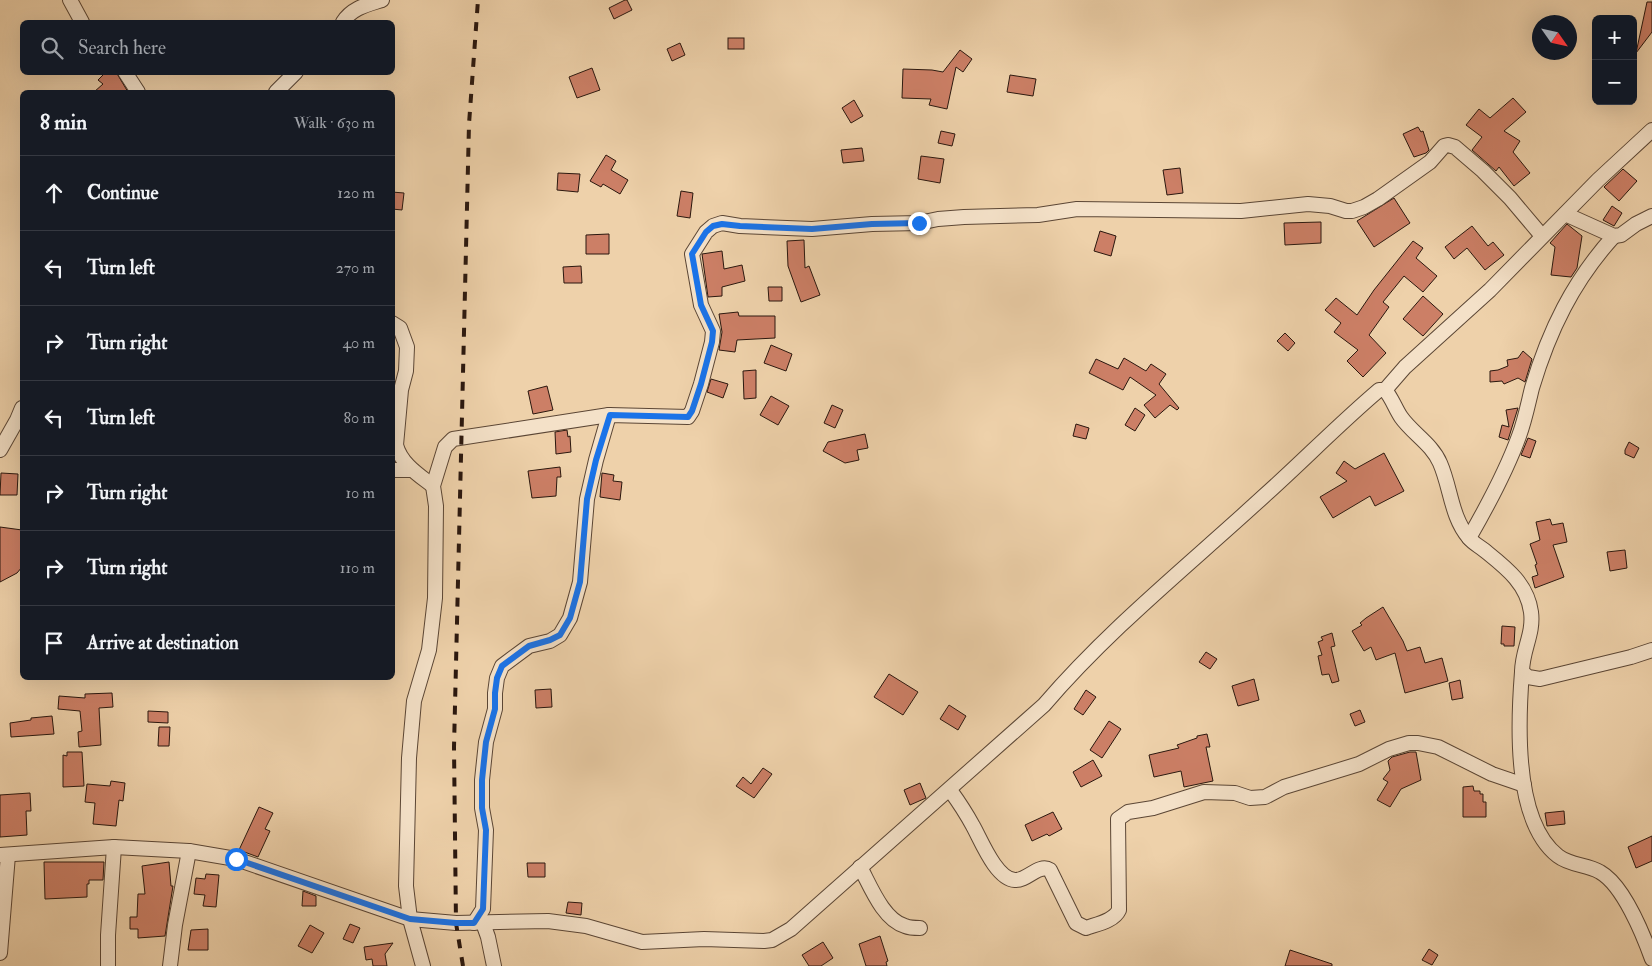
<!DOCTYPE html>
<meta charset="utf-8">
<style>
:root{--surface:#171b24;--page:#242831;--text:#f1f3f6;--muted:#9ea1a6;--line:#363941}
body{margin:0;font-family:"IM FELL Double Pica",serif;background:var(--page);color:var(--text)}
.controls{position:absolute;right:15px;top:15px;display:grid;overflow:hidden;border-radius:8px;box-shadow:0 5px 20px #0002}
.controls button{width:45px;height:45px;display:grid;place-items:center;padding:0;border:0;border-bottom:1px solid var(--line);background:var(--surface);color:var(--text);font:25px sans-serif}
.compass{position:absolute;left:1532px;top:15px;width:45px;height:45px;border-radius:50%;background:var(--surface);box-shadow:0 5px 20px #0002;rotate:124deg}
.stop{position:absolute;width:15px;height:15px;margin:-11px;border:4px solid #1a73e8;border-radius:50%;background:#fff}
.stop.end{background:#1a73e8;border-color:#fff;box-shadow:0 1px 5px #0008}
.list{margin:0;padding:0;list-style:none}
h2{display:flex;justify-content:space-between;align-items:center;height:65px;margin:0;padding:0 20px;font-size:21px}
h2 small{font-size:16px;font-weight:400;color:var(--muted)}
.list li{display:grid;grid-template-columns:32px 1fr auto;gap:15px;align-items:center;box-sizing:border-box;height:75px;padding:0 20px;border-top:1px solid var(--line)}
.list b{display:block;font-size:19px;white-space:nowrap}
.list em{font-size:16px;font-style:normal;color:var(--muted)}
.icon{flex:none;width:28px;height:28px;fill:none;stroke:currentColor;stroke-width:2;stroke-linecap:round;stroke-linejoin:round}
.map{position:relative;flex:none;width:1652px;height:966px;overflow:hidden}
.search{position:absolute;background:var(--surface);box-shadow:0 5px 20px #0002;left:20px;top:20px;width:375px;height:55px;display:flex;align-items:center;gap:12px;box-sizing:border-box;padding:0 18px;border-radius:8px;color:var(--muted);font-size:19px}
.panel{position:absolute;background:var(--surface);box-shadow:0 5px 20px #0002;left:20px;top:90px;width:375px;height:590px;border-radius:8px}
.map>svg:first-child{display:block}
.building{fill:#cc7f66;stroke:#2a170e}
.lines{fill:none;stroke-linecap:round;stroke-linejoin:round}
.street-casing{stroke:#5b4635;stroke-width:16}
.street{stroke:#f4e1c8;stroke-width:14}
.rail{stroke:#2a170e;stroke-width:4;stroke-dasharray:9 9;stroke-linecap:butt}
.route{stroke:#1a73e8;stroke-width:6}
</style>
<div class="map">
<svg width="1652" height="966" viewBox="0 0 1652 966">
<rect width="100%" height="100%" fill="#eed1aa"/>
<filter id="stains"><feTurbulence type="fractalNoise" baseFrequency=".004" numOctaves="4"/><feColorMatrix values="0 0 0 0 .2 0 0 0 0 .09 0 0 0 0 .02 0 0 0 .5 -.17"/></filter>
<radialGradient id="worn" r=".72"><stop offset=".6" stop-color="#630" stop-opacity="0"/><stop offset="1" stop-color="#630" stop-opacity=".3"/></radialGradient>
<g class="building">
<polygon points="625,0 627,0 632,10 614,19 609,8"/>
<polygon points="1647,2 1652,2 1652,32 1636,53"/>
<rect x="728" y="38" width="16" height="11"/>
<polygon points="680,43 685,55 672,61 667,49"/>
<polygon points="960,50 972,59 963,72 956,67 947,109 929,105 931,99 902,98 903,69 932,70 943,72"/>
<polygon points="592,68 600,90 577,98 569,77"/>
<polygon points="106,72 116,72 128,92 94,92 103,84 98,80"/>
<polygon points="1010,75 1036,79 1033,96 1007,92"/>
<polygon points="1513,98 1526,112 1504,131 1520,141 1513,152 1530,173 1514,186 1499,167 1496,171 1472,150 1482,137 1466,125 1479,109 1490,118"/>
<polygon points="854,100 863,116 851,123 842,108"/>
<polygon points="1418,127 1421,132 1423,131 1429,150 1426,153 1414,157 1403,134"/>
<polygon points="941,131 955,134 952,146 938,143"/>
<polygon points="862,148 864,161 843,163 841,150"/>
<polygon points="606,155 616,161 611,170 628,180 620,194 603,184 601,187 590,181"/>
<polygon points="921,156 944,159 940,183 918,179"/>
<polygon points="1180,168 1183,193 1167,195 1163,170"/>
<polygon points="1623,169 1637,181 1619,201 1604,187"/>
<polygon points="558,173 580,174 578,192 557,190"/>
<polygon points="681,191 693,193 690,218 677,216"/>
<polygon points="392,192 404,193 402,210 392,209"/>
<polygon points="1394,198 1410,223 1374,247 1357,221"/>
<polygon points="1612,206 1622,213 1614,226 1603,220"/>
<polygon points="1321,222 1321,243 1285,245 1284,223"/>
<polygon points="1567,224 1582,236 1577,268 1571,277 1551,275 1555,247 1550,243"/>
<polygon points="1472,226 1488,246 1493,242 1504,255 1485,270 1467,248 1454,259 1445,247"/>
<polygon points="1100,231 1116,236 1111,256 1094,251"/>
<polygon points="609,234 609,254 586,254 586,235"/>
<polygon points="804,240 805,268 809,266 820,295 801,302 788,266 787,241"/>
<polygon points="1413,241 1423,248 1416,258 1437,276 1423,292 1404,276 1383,302 1389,307 1369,335 1386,353 1363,377 1347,361 1358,350 1334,332 1341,323 1325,310 1336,298 1357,315 1374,290"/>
<polygon points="722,251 724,269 742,265 745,281 722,287 722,296 708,297 702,254"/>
<polygon points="581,266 582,283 564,283 563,267"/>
<polygon points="768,287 782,287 782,301 769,301"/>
<polygon points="1423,296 1443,314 1423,336 1403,319"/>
<polygon points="738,312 739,316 775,316 775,338 737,340 735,352 719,350 722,332 719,314"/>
<polygon points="1285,333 1295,343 1288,351 1277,341"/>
<polygon points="771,345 792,354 786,371 764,363"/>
<polygon points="1523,351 1532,359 1525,382 1518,378 1504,384 1502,381 1490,382 1490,371 1498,370 1508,366 1507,360 1518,358"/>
<polygon points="1124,358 1146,371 1151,364 1166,374 1159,384 1179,408 1177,410 1170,405 1155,418 1144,405 1156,395 1130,377 1123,390 1089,373 1096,359 1118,369"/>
<polygon points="756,370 756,398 744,399 743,371"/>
<polygon points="711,379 728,384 723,398 707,392"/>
<polygon points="547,386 553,410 533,414 528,391"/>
<polygon points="771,396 789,406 778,425 760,415"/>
<polygon points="832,405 843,410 835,428 824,423"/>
<polygon points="1135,408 1145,415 1135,431 1125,425"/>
<polygon points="1518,408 1508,440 1499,437 1502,425 1509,427 1506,410"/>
<polygon points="1076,424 1089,428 1086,439 1073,436"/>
<polygon points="567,430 568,437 570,436 571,452 556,454 555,432"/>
<polygon points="865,434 868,448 857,450 859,460 845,463 823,451 828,442"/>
<polygon points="1528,438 1536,441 1530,458 1521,455"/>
<polygon points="1629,442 1639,448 1634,458 1625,454 1625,450"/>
<polygon points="1384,453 1404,491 1375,506 1370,496 1333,518 1320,497 1347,481 1336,473 1344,461 1355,469"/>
<polygon points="560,467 561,477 557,477 556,496 532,498 528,471"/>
<polygon points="1,473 18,474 17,495 0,495"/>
<polygon points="602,473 614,475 613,481 622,482 620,500 600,497"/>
<polygon points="1550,519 1552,525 1563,523 1567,542 1553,545 1564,577 1535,588 1532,577 1538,575 1535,565 1537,564 1530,544 1540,540 1536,522"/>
<polygon points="0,527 22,530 22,567 17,573 0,582"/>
<polygon points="1625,550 1627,568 1610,571 1607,552"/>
<polygon points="1383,607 1403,641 1407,651 1420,647 1425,663 1442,658 1448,681 1405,693 1395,653 1376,660 1371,647 1364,651 1352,631 1362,625 1360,623 1366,618"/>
<polygon points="1502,626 1515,627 1514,646 1504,646 1504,644 1501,644"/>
<polygon points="1332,633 1335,646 1331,647 1339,681 1332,683 1329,674 1322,675 1318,656 1322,655 1318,642 1323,640 1321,637"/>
<polygon points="1206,652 1217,659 1210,669 1199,662"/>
<polygon points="889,674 918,692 903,715 874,697"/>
<polygon points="1254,679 1259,700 1238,706 1232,686"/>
<polygon points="1460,680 1463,698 1452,700 1449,683"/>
<polygon points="551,689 552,707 536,708 535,690"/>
<polygon points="1086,690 1096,697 1083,715 1074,709"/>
<polygon points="112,693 113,707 99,708 101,745 79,747 78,732 82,731 80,711 58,709 59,696 85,698 85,694"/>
<polygon points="949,705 966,716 958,730 940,719"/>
<polygon points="1360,710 1365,722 1355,726 1350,714"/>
<polygon points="148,711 168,712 168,723 148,722"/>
<polygon points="52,716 54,734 11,737 10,723 31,720 31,718"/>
<polygon points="1109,721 1121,729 1102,758 1090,750"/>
<polygon points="159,727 170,727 169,746 158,746"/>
<polygon points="1207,734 1210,747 1206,747 1213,781 1184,787 1181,771 1154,777 1149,755 1179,748 1177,745 1197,738 1197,736"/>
<polygon points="67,752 82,752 84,786 63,787 63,755 67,756"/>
<polygon points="1410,752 1416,752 1421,780 1401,789 1390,807 1377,800 1388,782 1383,779 1390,770 1388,761 1392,757"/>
<polygon points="1093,760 1102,776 1081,787 1073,772"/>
<polygon points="763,768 772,774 754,798 736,786 743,777 751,784"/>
<polygon points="111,781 125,783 123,801 119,800 116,826 93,824 95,803 85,802 87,784 110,786"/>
<polygon points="920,783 926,798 910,805 904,790"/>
<polygon points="1473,786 1474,791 1480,791 1480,794 1483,794 1483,802 1486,802 1486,817 1463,817 1463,787"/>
<polygon points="30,793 31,811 26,811 27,835 0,837 0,795"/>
<polygon points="259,807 273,813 265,829 270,831 258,857 239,850"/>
<polygon points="1564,811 1565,824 1547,826 1545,813"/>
<polygon points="1053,812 1062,829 1049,836 1047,834 1032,841 1025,825"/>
<polygon points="1652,836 1652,861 1636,868 1628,847"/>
<polygon points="44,862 104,862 103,880 89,880 89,884 87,884 87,897 45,899"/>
<polygon points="169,862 171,886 173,886 165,936 138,938 138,929 130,929 130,917 137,917 138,894 145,894 142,866"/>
<polygon points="527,863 545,863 545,877 528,877"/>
<polygon points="206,874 219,875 216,907 203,906 205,895 194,894 196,878 205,879"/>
<polygon points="303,891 316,896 316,906 302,906"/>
<polygon points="568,902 582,903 581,915 566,913"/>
<polygon points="350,924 360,928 353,943 343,939"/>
<polygon points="310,925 324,933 312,953 298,946"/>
<polygon points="208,929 208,950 188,950 191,930"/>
<polygon points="880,936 888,961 886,962 887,966 866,966 859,944"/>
<polygon points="823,942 833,958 821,966 809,966 802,955"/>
<polygon points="393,943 385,954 387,966 373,966 372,959 366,960 364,947"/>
<polygon points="1429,949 1438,955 1432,965 1422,960"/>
<polygon points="1290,950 1332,964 1332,966 1285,966"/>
</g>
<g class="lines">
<g class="street-casing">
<g id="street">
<polyline points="70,0 82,22"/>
<path d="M 343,22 C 352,8 366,5 382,0"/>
<polyline points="125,72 138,92"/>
<polyline points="276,92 296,72"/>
<polyline points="1565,214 1614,236 1621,235 1636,224 1652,216"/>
<path d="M 392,323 L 400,328 L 407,347 L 406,371 L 401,390 L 396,445 C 401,464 419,475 433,486"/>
<path d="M 1385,390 C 1392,398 1395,408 1401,417 C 1412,433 1432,444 1440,463 C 1451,488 1451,517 1469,538 C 1473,543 1479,546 1484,550 C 1505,567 1527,583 1531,612 C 1534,634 1522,650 1522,672 L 1528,677 L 1540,679 L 1631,657 L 1652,650"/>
<polyline points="0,450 17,420 22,408"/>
<polyline points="392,470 412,470"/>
<path d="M 1469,538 C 1488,505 1506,472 1519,436 C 1525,420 1528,404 1532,388 C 1549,331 1573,281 1614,236"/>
<path d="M 1522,672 C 1518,722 1513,821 1558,856 C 1571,866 1587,864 1600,872 C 1623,885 1643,934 1652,959"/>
<path d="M 950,790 C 958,801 966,813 973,826 C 981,840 996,879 1015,880 C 1027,881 1039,863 1050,870 L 1076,923 L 1086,928 C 1097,924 1114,921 1119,910 L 1118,819 L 1128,812 L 1153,808 L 1204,792 L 1235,793 L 1250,798 L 1265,797 L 1284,787 L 1359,764 L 1389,749 L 1409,743 L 1418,743 L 1438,747 L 1492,774 L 1524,785"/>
<path d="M 0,855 L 114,847 L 189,851 L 236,859 L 410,919 L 456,923 L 548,921 L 586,926 L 642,942 L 704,939 L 764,941 L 772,940 L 791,929 L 1044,705 C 1110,628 1189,565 1264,496 C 1303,461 1339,424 1379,390 L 1385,390 L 1405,367 L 1490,290 L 1598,180 L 1652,130"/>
<path d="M 860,867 C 870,885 883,920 905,926 C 910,928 915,928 920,928"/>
<polyline points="474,923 483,909 486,830 482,808 482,780 486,742 495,709 495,693 497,678 502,666 529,646 550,641 560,635 570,618 580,582 587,499 596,460 609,415"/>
<polyline points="483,923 488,937 494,966"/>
<polyline points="0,953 8,855"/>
<polyline points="108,966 108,935 114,847"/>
<polyline points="170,966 175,925 189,851"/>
<polyline points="423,966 410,919 406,886 409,758 414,701 429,650 435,598 436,506 433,486 445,447 453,439 609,415 688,417 692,411 701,384 712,342 713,331 701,305 692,254 706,232 713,226 722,223 740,226 812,229 872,224 919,223 938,219 964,217 1038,215 1077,209 1241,211 1308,204 1330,206 1346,211 1352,211 1364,207 1378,199 1430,162 1444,146 1448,145 1455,147 1483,171 1510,198 1542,236"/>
</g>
</g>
<use href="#street" class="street"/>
<polyline class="rail" points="463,966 456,923 454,747 469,124 478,0"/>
</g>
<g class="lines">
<polyline class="route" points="236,859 410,919 456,923 474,923 483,909 486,830 482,808 482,780 486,742 495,709 495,693 497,678 502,666 529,646 550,640 560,635 570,618 580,582 587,499 596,460 610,415 688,417 692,411 701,384 712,342 713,331 701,305 692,254 706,232 713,226 722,224 740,226 812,229 872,224 919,223"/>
</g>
<rect width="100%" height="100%" filter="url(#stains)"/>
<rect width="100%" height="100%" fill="url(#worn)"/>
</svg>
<div class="controls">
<button>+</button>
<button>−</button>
</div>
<svg class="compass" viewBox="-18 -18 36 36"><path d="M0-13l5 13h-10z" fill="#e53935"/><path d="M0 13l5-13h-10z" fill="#9ea1a6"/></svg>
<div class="stop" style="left:236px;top:859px"></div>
<div class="stop end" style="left:919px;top:223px"></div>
<div class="search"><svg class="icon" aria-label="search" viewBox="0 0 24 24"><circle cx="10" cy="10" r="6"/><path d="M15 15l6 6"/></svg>Search here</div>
<section class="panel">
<h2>8 min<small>Walk · 630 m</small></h2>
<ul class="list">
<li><svg class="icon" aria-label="ahead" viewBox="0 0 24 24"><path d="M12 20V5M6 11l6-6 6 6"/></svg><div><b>Continue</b></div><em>120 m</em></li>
<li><svg class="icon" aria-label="left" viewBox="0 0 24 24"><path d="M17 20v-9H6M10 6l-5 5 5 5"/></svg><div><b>Turn left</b></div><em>270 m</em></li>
<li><svg class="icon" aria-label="right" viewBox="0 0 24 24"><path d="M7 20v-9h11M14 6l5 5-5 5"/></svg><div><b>Turn right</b></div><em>40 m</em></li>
<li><svg class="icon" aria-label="left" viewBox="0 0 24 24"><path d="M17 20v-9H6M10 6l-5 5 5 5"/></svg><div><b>Turn left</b></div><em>80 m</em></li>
<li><svg class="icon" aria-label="right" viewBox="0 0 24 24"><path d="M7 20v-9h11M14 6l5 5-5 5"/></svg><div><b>Turn right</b></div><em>10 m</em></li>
<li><svg class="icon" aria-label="right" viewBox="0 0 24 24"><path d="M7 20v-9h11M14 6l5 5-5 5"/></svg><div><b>Turn right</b></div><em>110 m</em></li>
<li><svg class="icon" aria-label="arrive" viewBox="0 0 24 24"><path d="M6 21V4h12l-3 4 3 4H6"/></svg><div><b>Arrive at destination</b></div></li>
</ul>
</section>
</div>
